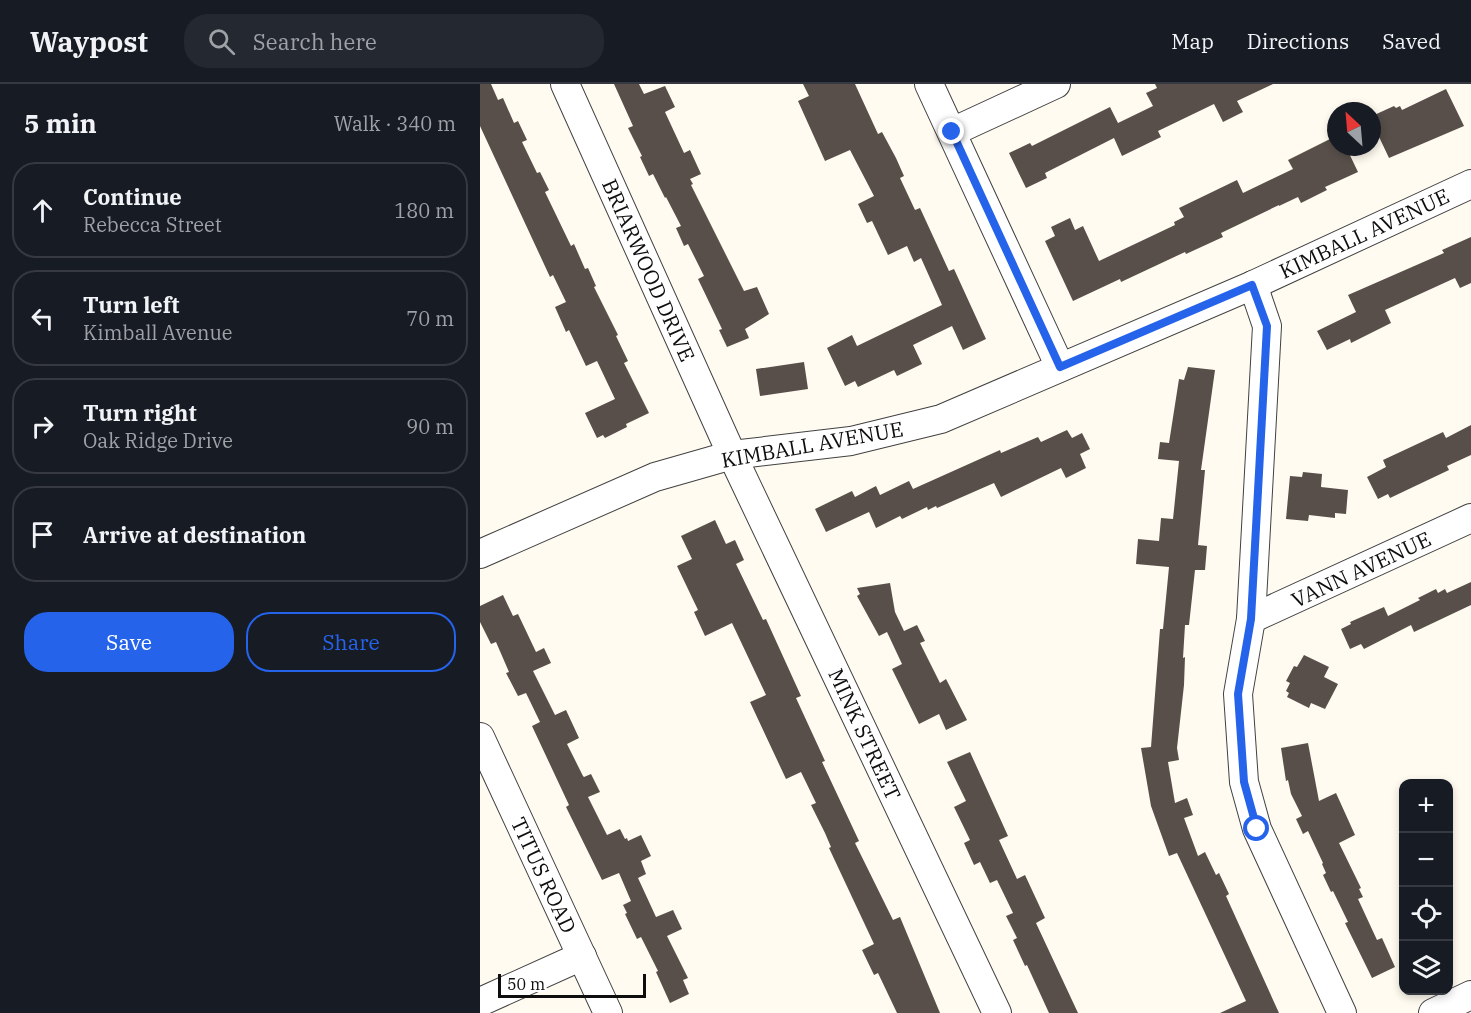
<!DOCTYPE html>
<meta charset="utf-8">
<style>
:root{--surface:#171b24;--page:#242831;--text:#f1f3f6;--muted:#9ea1a6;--line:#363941;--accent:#2563eb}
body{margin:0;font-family:"IBM Plex Serif",serif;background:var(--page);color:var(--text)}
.controls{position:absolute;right:18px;bottom:18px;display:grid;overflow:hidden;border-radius:12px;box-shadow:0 3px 9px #0003}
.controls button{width:54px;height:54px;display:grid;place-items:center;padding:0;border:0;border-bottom:2px solid var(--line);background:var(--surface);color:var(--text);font:30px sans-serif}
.compass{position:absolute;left:847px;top:18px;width:54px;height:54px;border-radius:50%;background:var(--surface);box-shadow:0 3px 9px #0003;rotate:334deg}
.scale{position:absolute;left:18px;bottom:15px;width:148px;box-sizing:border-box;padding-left:6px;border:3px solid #0e0e0e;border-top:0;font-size:16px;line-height:21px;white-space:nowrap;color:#0e0e0e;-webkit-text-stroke:4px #fff;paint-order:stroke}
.stop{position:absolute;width:18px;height:18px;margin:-14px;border:4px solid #2563eb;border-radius:50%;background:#fff}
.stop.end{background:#2563eb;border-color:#fff;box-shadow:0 2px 6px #0008}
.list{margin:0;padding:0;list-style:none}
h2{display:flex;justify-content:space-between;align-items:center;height:78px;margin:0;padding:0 24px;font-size:26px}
h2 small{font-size:20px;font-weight:400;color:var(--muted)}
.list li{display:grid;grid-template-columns:39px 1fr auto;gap:18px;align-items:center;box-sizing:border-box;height:96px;margin:0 12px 12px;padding:0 12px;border:2px solid var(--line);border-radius:24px}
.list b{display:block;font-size:22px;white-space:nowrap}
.list p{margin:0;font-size:20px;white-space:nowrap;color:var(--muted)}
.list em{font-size:20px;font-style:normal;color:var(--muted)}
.actions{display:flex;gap:12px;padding:18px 24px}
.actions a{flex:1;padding:14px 0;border:2px solid var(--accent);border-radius:24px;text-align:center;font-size:21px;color:var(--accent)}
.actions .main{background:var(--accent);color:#fff}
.icon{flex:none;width:33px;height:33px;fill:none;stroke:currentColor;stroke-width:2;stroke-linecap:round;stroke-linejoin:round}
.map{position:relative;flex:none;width:991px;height:929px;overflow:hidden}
header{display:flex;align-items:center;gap:36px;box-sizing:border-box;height:84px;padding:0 30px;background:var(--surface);border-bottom:2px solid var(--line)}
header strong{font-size:28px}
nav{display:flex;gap:33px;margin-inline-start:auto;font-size:21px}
.search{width:420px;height:54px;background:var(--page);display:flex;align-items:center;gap:15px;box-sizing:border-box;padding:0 21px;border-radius:24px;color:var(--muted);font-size:22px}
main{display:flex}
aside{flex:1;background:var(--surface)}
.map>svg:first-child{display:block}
.building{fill:#584f4a}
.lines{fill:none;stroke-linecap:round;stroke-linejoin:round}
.minor-casing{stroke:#414141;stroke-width:30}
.minor{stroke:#fff;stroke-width:28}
.route{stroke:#2563eb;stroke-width:8}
.labels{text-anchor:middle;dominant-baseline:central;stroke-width:6;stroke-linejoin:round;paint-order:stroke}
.street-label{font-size:21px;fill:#0e0e0e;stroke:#fff}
</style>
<header>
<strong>Waypost</strong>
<div class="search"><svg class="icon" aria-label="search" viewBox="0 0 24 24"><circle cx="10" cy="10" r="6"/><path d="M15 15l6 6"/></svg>Search here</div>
<nav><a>Map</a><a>Directions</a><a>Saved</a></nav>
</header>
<main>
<aside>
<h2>5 min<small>Walk · 340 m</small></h2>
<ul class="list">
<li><svg class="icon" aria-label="ahead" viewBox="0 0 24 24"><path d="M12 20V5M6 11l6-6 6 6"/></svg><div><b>Continue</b><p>Rebecca Street</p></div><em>180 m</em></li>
<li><svg class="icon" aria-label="left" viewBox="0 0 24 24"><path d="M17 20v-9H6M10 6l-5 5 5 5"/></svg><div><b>Turn left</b><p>Kimball Avenue</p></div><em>70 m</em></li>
<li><svg class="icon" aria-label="right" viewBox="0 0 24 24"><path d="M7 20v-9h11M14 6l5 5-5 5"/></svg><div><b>Turn right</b><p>Oak Ridge Drive</p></div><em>90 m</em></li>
<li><svg class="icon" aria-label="arrive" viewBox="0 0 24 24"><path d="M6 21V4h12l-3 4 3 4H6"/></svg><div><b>Arrive at destination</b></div></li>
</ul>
<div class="actions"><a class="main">Save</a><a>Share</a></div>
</aside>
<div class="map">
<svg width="991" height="929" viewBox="0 0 991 929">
<rect width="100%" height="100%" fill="#fffbf0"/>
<g class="building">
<polygon points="0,0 11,0 18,16 23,14 34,39 38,37 47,56 42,58 57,89 60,88 69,106 65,108 91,162 94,160 105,185 108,184 116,202 114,203 138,251 136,252 148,277 144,279 169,329 146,340 147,343 125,354 123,351 117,354 105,329 135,315 117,277 106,282 89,246 86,248 75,223 86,218 73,191 70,193 0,42"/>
<polygon points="134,0 159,0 164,10 185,2 195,23 185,28 204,69 210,66 221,90 210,95 213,100 211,101 264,207 277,203 289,230 265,245 269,254 247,263 239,246 242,245 218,195 224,192 208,160 204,162 196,144 201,142 186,113 185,114 173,90 169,92 160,73 162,72 148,44 153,42"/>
<polygon points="323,0 375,0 398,50 402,48 416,74 424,92 420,94 435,126 440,124 469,187 474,185 506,255 483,266 472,242 433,261 442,280 417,292 414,286 378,303 375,297 365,302 347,264 372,251 377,262 462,221 441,174 434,178 427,162 408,171 392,137 387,139 378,120 394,112 370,66 345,77 318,17 329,12"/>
<polygon points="675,0 793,0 757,17 763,28 743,38 734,20 678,47 681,53 642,72 634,54 565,89 567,94 546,104 529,69 550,59 552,62 630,23 638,39 673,22 666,9 677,4"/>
<polygon points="966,5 984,42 909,74 892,38 892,32 914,22 916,24 920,22 922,26"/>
<polygon points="856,52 856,63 866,63 878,88 845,103 847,106 821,119 818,113 799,122 799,121 741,149 743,153 706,170 705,168 641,198 640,195 593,217 565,157 575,152 571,143 590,134 595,146 603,142 619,177 695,141 694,138 704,133 699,124 757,96 763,109 813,85 808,76"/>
<polygon points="991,153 991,199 980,204 975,194 905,226 911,239 871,259 870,255 847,266 837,247 876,228 868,211 964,169 962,166"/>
<polygon points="324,278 328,305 280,312 276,285"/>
<polygon points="708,283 735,286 721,386 725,386 718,461 727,462 725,486 715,486 709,541 705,541 703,574 705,573 704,601 697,664 699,676 688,678 695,719 707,714 713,731 704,734 718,772 725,768 736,791 739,789 749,810 746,812 799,929 740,929 766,917 697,769 689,772 671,722 661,664 671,663 680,545 683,545 689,483 656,480 658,455 679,457 681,434 693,435 699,377 678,375 680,358 689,359 699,295 704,296"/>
<polygon points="991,341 991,371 967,382 969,386 910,414 908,410 898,415 887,393 906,383 903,376 963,348 966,354"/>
<polygon points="587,346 592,354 602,349 610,365 600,370 606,384 586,394 581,384 521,413 514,399 457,424 456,422 448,426 447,423 422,435 420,432 396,444 389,428 346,448 335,425 372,407 375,413 396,402 400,411 429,397 433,405 520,366 521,369 558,353 561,358"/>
<polygon points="823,388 842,390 841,403 868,406 866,430 855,429 855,434 829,431 828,437 806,435 810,392 822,393"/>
<polygon points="235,436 246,460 255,456 264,476 256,480 283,536 286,535 321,612 316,614 345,677 342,678 379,757 375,759 413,836 420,833 460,929 417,929 398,889 394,891 382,866 394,860 349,764 351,763 345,749 331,721 336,719 321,688 306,695 270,618 286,611 252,539 225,552 214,528 218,526 197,482 212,475 201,452"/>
<polygon points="991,498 991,521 934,548 931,541 884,565 881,560 870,565 861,545 871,540 870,538 904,523 908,532 940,516 938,514 956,505 958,509 965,505 967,509"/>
<polygon points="410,499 415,528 424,547 437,541 445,557 440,559 460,599 466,595 487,636 466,646 459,630 439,640 412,585 422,580 407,548 399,552 377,512 380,510 377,504"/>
<polygon points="23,511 33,532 38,530 56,568 64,564 71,579 53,587 75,631 86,626 99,654 87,660 103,692 104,693 111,690 120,708 108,713 127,751 140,745 145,755 147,754 148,757 161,751 171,772 161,777 166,790 158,794 176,833 193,826 202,845 187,852 208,894 203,896 209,910 190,919 176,888 178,887 161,853 157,855 145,830 147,829 143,821 151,817 139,789 122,796 86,723 89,721 52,642 60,638 46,609 38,612 26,589 29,588 16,558 11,560 0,538 0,522"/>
<polygon points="824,571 849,583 844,593 858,600 845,625 831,619 829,624 807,613 809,609 806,607 810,599 806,597 814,582 817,583"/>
<polygon points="828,659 839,717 856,709 875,751 859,759 881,804 879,805 883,813 878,815 897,856 902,854 915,883 892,894 865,839 868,838 853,807 851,808 843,791 846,789 842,780 843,779 828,747 823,750 816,735 822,732 811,710 808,696 806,697 801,664"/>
<polygon points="490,668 528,752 519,756 537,795 545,791 565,834 556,839 598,929 569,929 547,881 545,882 533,856 537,854 526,832 533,829 517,796 510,799 500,778 494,781 484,759 490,756 474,723 486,717 467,678"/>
</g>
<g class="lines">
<g class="minor-casing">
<g id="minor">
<polyline points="85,0 252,371 517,929"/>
<polyline points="449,0 580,283"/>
<polyline points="472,48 576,0"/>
<polyline points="773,201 787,242 771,535 758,610 764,698 777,745 862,929"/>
<polyline points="0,470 175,393 252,371 371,357 461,335 773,201 991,100"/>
<polyline points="771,535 991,434"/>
<polyline points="0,653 128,929"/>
<polyline points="0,918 102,872"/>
<polyline points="953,929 991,911"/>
</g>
</g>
<use href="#minor" class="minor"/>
</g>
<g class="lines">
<polyline class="route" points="472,48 580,283 772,201 787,242 771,535 758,610 764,698 777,745"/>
</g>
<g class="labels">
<g class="street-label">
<text transform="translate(884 149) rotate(-25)">KIMBALL AVENUE</text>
<text transform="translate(169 186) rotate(66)">BRIARWOOD DRIVE</text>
<text transform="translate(332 360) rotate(-10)">KIMBALL AVENUE</text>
<text transform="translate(881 485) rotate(-25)">VANN AVENUE</text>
<text transform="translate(385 650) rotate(65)">MINK STREET</text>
<text transform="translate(64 791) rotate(65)">TITUS ROAD</text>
</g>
</g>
</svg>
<div class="controls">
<button>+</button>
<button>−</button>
<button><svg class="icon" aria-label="locate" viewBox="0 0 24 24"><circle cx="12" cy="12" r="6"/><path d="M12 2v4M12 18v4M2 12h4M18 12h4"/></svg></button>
<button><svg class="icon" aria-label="layers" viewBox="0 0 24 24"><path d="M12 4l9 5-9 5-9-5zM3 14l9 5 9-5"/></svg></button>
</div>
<svg class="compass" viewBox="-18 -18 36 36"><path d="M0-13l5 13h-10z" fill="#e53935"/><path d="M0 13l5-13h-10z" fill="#9ea1a6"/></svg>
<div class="scale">50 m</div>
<div class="stop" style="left:777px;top:745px"></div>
<div class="stop end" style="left:472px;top:48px"></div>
</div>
</main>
